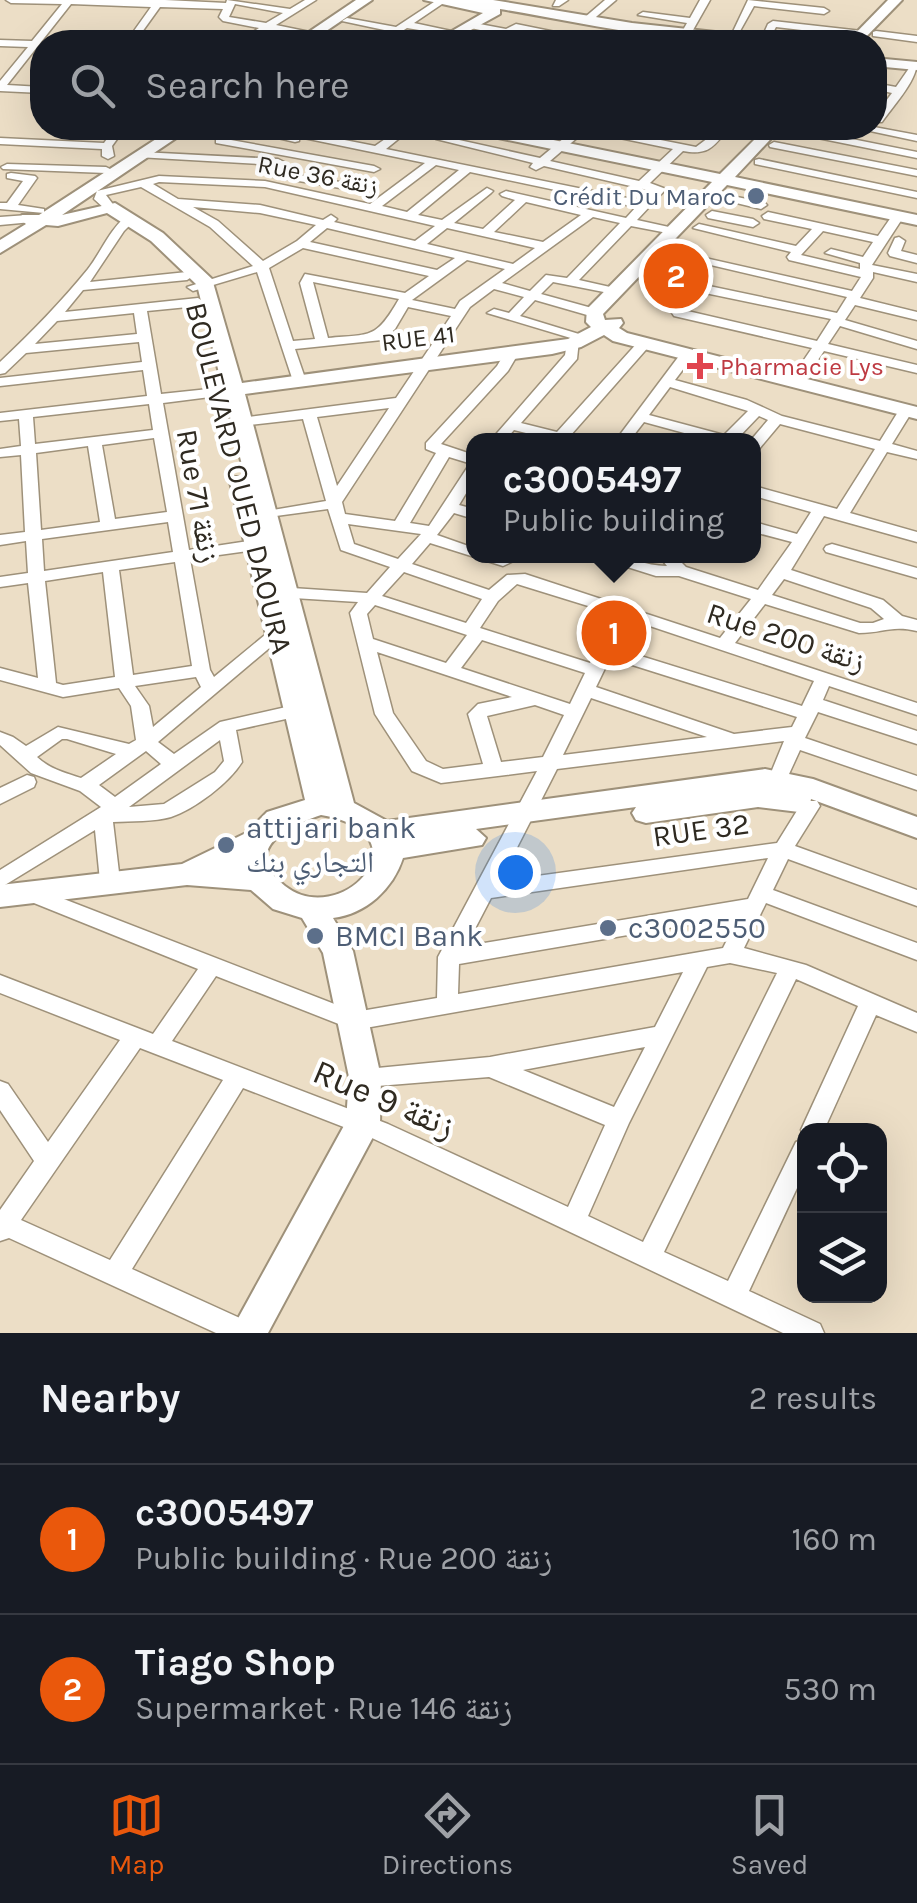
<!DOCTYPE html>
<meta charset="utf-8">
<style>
:root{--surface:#171b24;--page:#242831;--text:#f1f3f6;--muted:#9ea1a6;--line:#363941;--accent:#ea580c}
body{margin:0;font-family:Karla,"Noto Naskh Arabic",sans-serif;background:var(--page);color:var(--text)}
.controls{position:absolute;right:30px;bottom:30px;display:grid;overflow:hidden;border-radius:20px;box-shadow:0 10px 40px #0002}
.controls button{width:90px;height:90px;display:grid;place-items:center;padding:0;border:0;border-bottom:2px solid var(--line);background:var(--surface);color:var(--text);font:50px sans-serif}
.you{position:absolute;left:515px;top:872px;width:35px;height:35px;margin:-25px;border:8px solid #fff;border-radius:50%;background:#1a73e8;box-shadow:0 0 0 15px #1a73e833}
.badge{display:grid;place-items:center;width:65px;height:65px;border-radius:50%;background:var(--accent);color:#fff;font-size:32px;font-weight:700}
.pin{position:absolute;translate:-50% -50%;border:5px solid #fff;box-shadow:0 2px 10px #0006}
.popup{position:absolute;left:466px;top:433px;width:295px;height:130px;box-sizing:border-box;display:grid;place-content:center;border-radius:20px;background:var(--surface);filter:drop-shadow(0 2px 8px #0005);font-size:32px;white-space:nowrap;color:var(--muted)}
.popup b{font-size:38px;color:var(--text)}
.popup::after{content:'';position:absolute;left:50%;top:100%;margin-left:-20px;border:20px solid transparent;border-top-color:var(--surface)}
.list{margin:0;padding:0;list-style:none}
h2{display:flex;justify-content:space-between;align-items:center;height:130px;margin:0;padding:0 40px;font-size:42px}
h2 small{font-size:32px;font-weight:400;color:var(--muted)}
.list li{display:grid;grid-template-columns:65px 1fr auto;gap:30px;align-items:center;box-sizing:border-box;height:150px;padding:0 40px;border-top:2px solid var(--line)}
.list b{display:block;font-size:38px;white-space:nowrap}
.list p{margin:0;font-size:32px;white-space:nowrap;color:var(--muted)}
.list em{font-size:32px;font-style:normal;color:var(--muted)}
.icon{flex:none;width:55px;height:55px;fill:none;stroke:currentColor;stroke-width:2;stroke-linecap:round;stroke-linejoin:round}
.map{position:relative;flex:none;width:917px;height:1333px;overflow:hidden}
.search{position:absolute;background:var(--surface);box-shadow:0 10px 40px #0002;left:30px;right:30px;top:30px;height:110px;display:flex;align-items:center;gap:25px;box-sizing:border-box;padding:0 35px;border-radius:40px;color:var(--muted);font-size:38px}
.sheet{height:430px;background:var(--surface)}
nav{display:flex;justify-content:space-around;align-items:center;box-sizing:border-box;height:140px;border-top:2px solid var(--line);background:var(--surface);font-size:28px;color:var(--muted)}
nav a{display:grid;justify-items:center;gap:5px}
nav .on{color:var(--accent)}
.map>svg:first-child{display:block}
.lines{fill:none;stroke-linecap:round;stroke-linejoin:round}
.street-casing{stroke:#9e917a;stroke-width:3}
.secondary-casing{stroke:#9e917a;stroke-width:4}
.street{fill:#fff;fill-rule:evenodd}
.secondary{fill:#fff;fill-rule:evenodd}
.service-dot{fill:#5c6f8a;stroke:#fff;stroke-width:4}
.health-dot{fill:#e0444e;stroke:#fff;stroke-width:4}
.labels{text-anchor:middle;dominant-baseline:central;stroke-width:8;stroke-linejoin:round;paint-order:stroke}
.far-street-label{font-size:25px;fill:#2f2a21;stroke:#fff}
.far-service-label{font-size:25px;fill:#4e5e75;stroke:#fff;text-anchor:end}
.far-health-label{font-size:25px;fill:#be3a42;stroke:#fff;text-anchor:start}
.street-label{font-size:30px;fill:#2f2a21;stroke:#fff}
.service-label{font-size:30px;fill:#4e5e75;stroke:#fff;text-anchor:start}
.near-street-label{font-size:35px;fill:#2f2a21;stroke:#fff}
</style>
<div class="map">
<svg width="917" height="1333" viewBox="0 0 917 1333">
<rect width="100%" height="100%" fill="#ecdec6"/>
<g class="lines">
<g class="street-casing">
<g id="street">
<path d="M 6,0 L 165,0 L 226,3 L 227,0 L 290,9 L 305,0 L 316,0 L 276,25 L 358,42 L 340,42 L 269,30 L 248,42 L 238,42 L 259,28 L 223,21 L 219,17 L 223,9 L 160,7 L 137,39 L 118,42 L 131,35 L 151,7 L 71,4 L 7,85 L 42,87 L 42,93 L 0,91 L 0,81 L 28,47 L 0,46 L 0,40 L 32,41 L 62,4 L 11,3 ZM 235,4 L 283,13 L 266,23 L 229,17 Z"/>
<polygon points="437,0 445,2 414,23 456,32 456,36 407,28 385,42 375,42 389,31 342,21 347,18 396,27"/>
<polygon points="556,0 568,0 559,6 553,6"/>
<polygon points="605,0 616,0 590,22 584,22 584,18"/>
<polygon points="700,0 710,0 693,30 688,33 683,30 687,23 638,15 643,12 690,18"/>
<polygon points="748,0 824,8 829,11 824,14 754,6 735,40 729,40"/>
<polygon points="773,21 862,31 867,34 862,37 776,27 768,42 760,42 768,24"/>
<polygon points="469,22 506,29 516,24 575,36 570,39 518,30 509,36 531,42 502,40 488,42 499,34 466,27 464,25"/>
<polygon points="876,31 917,36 917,42 873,36 873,32"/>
<polygon points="610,33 618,35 609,42 599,42"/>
<polygon points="647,33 655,35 647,42 638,42"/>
<path d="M 917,63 C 916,82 893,106 882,122 L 874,122 L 874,117 L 892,93 L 874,89 L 874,83 L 896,87 L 912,64 Z"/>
<polygon points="874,127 917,135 917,141 856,128"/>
<polygon points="115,128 125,128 112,146 114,156 108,159 102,156 102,149 0,144 0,138 104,143"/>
<path d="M 235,128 L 254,128 L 295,136 L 295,132 L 299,131 L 375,146 L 401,128 L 412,128 L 386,149 L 642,201 L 652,191 L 544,166 L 536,170 L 530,167 L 533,163 L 436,139 L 441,136 L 540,158 L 576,128 L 600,128 L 696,147 L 708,138 L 666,128 L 686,128 L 713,132 L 718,128 L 729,128 C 714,146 709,156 683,151 L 650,183 L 666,189 L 637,220 L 678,229 L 678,235 L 631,226 L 579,280 L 619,289 L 619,295 L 553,282 L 541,294 L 599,310 L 599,316 L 594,317 L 535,300 L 520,316 L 592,338 L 585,342 L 579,340 L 577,359 L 521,423 L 557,432 L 639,341 L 649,341 L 651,344 L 570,436 L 576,440 L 554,440 L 514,430 L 505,440 L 491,440 L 565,355 L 567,343 L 574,339 L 487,313 L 494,309 L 509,313 L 524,297 L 494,289 L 470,307 L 342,502 L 345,514 L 395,521 L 436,453 L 426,449 L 426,443 L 497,366 L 506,351 L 516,351 L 518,354 L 508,371 L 441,444 L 474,455 L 474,480 L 459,505 L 474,509 L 474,519 L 454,513 L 437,535 L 474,548 L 474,556 L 524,556 L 503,566 L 430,543 L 412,564 L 489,590 L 507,575 L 525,574 L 720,638 L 751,599 L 679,576 L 656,576 L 602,559 L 600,556 C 626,554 643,566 667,566 L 659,556 L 675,556 L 686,567 L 758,590 L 792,542 L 754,532 L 754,522 L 797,534 L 811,512 L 754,496 L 754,486 L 837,509 L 875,449 L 780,424 L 759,449 L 754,450 L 754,440 L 751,440 L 768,420 L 759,416 L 736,440 L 710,440 L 644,422 L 630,440 L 616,440 L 682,352 L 692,352 L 694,355 L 675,380 L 747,400 L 782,416 L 880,441 L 901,407 L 906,406 L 913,410 L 892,444 L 917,451 L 917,459 L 887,452 L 850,513 L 917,532 L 917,542 L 824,516 L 791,570 L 883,600 L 902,616 L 917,620 L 917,631 C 891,625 884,633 859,633 L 765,604 L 735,643 L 917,703 L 917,715 L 829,686 L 823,700 L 917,731 L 917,744 L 818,712 L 805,738 L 917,776 L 917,790 L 800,750 L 784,785 L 770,785 L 768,780 L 784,741 L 557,769 L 500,881 L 777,843 L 803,801 L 817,801 L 820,806 L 795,846 L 917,890 L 917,906 L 788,859 L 773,890 L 917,943 L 917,960 L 766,903 L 744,948 L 806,965 L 917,1013 L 917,1032 L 876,1015 L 824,1130 L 804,1130 L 804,1137 L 801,1130 L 858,1006 L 796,979 L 664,1252 L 728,1281 L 796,1142 L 804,1139 L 804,1173 L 749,1291 L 820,1324 L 824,1333 L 783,1333 L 372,1138 L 243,1088 L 132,1269 L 253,1324 L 257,1333 L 216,1333 L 9,1238 L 0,1241 L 0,1210 L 34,1161 L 0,1110 L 0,1081 L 8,1084 L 48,1142 L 120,1040 L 0,993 L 0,975 L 153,1034 L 198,969 L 24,899 L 21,894 L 24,889 L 31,886 L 38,889 L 355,1012 L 437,998 L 438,957 L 537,771 L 441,783 L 412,771 L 375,714 L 350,613 L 358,602 L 277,597 L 269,592 L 277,587 L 367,593 L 390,567 L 341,550 L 328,509 L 261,518 L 259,515 L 261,512 L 326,501 L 303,419 L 241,426 L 234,422 L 241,418 L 396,398 L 451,316 L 408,307 L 395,329 L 382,340 L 295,349 L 306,381 L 299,385 L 294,384 L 257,272 L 193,291 L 187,287 L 253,266 L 210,227 L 141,187 L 106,195 L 115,207 L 113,209 L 105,209 L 94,199 L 97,191 L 159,176 L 265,181 L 370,204 L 425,163 L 299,137 L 299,141 L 295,142 ZM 585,131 L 586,131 L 673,149 L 639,181 L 550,161 ZM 436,165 L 459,170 L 407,212 L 382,206 ZM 470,172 L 636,207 L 626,218 L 506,191 L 500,194 L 502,196 L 515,200 L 483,229 L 454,223 L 491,193 L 493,191 L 487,188 L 442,220 L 418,215 ZM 159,182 L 265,187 L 435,226 L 415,241 L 334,222 L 337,219 L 331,215 L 323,220 L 260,205 L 178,199 L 153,184 ZM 526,202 L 581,215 L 543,242 L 494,232 ZM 193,207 L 260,213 L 316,225 L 297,241 L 263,261 L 218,221 ZM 593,217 L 620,223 L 567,278 L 546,275 L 530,291 L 502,283 ZM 327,228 L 455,258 L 437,270 L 310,242 ZM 447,228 L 535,248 L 513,264 L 427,244 ZM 303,248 L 429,276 L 405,293 L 305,274 L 300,283 L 315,339 L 293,341 L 269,268 ZM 467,260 L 505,269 L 460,301 L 455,309 L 412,300 ZM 313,282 L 399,299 C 376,339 372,334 328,338 ZM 670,387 L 748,411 L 724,435 L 649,415 ZM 389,408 L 337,486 L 317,417 ZM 449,457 L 472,464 L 469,465 L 429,526 L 410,523 ZM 348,524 L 421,534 L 398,559 L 354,544 ZM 404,572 L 482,599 L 466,623 L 382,596 ZM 784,579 L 871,608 L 884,619 L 873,623 L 860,623 L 772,595 ZM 517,584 L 614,614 L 590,663 L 480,628 L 498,601 ZM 375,605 L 467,635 L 446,663 L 373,639 L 367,614 ZM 629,619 L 814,681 L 802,706 L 615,648 ZM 482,640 L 585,673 L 570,704 L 461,668 ZM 377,652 L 512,697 L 478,704 L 468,714 L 483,764 L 443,769 L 426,761 L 393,713 ZM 610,658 L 797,717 L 792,727 L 734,734 L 596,687 ZM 591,698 L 707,737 L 563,755 ZM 535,705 L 564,715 L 543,757 L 501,762 L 487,716 ZM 768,858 L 748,899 L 466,946 L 491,898 ZM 739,916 L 723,948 L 458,994 L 459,964 ZM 730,963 L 777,973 L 643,1242 L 588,1216 L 629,1123 L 707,967 ZM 683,972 L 655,1027 L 490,1057 L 357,1070 L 354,1077 L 357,1084 L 365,1087 L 489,1077 L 605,1125 L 568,1207 L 388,1124 L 172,1041 L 216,976 L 354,1030 ZM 645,1047 L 614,1107 L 523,1070 ZM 140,1048 L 223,1080 L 110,1260 L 21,1220 Z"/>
<polygon points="748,128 769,128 776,131 771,134"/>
<polygon points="784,128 797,128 917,152 917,158 788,132"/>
<polygon points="220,138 374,166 380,169 374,172 216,143 216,139"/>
<polygon points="774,142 917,170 917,176 770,147 769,145"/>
<polygon points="141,152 278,159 284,162 278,165 137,157 135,155"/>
<polygon points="759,159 917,192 917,198 755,164 755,160"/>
<polygon points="7,164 106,167 112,170 106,173 3,169 1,167"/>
<polygon points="273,171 352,184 358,187 352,190 269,176 269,172"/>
<polygon points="11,173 35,176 37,178 18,205 44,209 44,213 0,209 0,203 7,203 23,181 7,178 7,174"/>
<polygon points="728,195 765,203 767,205 761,209 724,200 722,198"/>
<polygon points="712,211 753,219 759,223 753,227 708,218 706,215"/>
<path d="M 768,212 L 878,236 L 894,213 L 902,213 L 904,216 L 872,265 L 917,274 L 917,282 L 873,272 L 873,278 L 860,298 L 917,312 L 917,320 L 855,305 L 845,320 L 917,341 L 917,349 L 840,326 L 828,344 L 917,365 L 917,373 L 824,351 L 807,376 L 802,377 L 795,373 L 812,348 L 674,316 L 672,313 L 679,309 L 817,341 L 831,319 L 652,282 L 646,278 L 652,274 L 837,313 L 847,297 L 668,255 L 674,251 L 852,291 L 861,277 L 789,260 L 787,257 L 791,252 L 693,228 L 699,224 L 796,246 L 812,229 L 764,219 L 762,216 ZM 823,231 L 873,242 L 863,257 L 831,249 L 825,253 L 860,263 L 860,269 L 801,255 Z"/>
<polygon points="28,215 32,216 32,222 0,225 0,217"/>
<path d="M 126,216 L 136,219 L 124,231 L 90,282 L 187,272 L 193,276 L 187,280 L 83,290 L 65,312 L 198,298 L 204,302 L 198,306 L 147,311 L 161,394 L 218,388 L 225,392 L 218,396 L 163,403 L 189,550 L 255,540 L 263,545 L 255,550 L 190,559 L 210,670 L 214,677 L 271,630 L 277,629 L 286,634 L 158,742 L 174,754 L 220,722 L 295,705 L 304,711 L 295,717 L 236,730 L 242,762 C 229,783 195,809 171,817 C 154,822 132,821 113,822 L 120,881 L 117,886 L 110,889 L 103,886 L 100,881 L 95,830 L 0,888 L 0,870 L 101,807 L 80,791 L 31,773 L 0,745 L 0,732 L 13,737 L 26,746 L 58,727 L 129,744 L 136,740 L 131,706 L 119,688 L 63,697 L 0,680 L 0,668 L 38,678 L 28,583 L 0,587 L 0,577 L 28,573 L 26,541 L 0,545 L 0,535 L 25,532 L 21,455 L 0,457 L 0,449 L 21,446 L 19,419 L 0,421 L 0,413 L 147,396 L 143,370 L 0,386 L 0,378 L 142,362 L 139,342 L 26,353 L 5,373 L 0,374 L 0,362 C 31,333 62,301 88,269 C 101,252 109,231 126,216 ZM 134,313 L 137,334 L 35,344 L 57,321 ZM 149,404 L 153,430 L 35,444 L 33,417 ZM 154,438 L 167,512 L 115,519 L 102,445 ZM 88,446 L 100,522 L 41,530 L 36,453 ZM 168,522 L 173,552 L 44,571 L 42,539 ZM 175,562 L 192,666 L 133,675 L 119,570 ZM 103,572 L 115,677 L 63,685 L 56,683 L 45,581 ZM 196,677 L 201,687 L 153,727 L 149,706 L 135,686 ZM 62,739 L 67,739 L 116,754 L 81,778 C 65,773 50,769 37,757 ZM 220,740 L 224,761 L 215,772 L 164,804 L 129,807 ZM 146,751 L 161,764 L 115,797 L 99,785 Z"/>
<polygon points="899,237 905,241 901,251 917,255 917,263 890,256 888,253 895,238"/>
<polygon points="832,544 917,568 917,578 826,552 824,549 826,546"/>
<polygon points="27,775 34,777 36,782 34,787 0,804 0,788"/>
</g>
</g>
<g class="secondary-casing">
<g id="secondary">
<polygon points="356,0 372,0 310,42 294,42"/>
<path d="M 424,0 L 493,0 L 632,23 L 771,38 L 778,42 C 687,48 590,24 500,9 L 500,14 L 449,42 L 433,42 L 483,13 Z"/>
<polygon points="888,0 902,0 861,42 847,42"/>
<polygon points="874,58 917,62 917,70 874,66"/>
<path d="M 173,128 L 191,128 L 62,215 L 115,203 L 163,233 L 212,279 L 242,383 L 568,339 L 591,327 L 586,322 L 587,309 L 712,182 L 474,133 L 467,128 L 494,128 L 720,174 L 766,128 L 781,128 L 735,177 L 917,215 L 917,225 L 727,185 L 603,314 L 605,320 L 621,319 L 623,323 L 619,328 L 627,333 L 917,407 L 917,419 L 613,341 L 604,335 L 581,347 L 552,354 L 245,394 L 354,803 L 387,821 L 765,769 L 813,779 L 917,817 L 917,838 L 811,799 L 809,809 L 799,812 L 758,807 L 646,823 L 636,820 L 632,813 L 636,807 L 476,829 L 486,838 L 482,845 L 403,858 C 393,889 366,914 333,918 L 353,951 L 381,1077 L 380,1124 L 268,1333 L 230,1333 L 346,1122 L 349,1077 L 323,953 L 302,918 L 273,909 L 251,890 L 187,885 L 0,907 L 0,885 L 182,864 L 246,833 L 267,812 L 305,800 L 230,482 L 233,477 L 245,477 L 225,397 L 211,396 L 208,392 L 222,385 L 197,285 L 151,241 L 107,213 L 58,226 L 46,225 L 0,253 L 0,240 L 26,224 L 20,219 L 22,215 L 39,215 ZM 321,815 C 431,834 341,930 285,886 C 239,850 288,826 321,815 Z"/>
</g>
</g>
<use href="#street" class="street"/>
<use href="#secondary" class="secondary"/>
</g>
<g class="service-dot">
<circle cx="756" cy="196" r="10"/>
<circle cx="226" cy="845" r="10"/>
<circle cx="608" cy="928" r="10"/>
<circle cx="315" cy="936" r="10"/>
</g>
<path class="health-dot" d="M695 351h10v10h10v10h-10v10h-10v-10h-10v-10h10z"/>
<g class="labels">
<g class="far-street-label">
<text transform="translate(318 175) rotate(11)">Rue 36 زنقة</text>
<text transform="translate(418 338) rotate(-7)">RUE 41</text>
</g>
<g class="far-service-label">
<text x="736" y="196">Crédit Du Maroc</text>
</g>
<g class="far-health-label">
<text x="720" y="366">Pharmacie Lys</text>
</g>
<g class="street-label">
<text transform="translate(239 478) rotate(76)">BOULEVARD OUED DAOURA</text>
<text transform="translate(198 496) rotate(80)">Rue 71 زنقة</text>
<text transform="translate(786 637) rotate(18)">Rue 200 زنقة</text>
<text transform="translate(701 830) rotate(-8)">RUE 32</text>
</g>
<g class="service-label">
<text x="246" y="828">attijari bank<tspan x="246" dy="34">التجاري بنك</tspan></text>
<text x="628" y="928">c3002550</text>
<text x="335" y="936">BMCI Bank</text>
</g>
<g class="near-street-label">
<text transform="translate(384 1099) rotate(23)">Rue 9 زنقة</text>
</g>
</g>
</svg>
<div class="controls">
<button><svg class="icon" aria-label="locate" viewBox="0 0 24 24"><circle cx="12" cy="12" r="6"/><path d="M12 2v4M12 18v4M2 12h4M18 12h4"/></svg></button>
<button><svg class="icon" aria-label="layers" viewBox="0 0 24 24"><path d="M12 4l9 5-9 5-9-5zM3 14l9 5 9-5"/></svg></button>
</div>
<div class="you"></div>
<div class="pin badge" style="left:614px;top:633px">1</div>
<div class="popup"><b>c3005497</b>Public building</div>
<div class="pin badge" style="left:676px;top:276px">2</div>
<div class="search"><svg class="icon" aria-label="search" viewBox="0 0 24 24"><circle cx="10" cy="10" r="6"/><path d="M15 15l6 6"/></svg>Search here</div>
</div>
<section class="sheet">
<h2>Nearby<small>2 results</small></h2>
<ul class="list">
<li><span class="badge">1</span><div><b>c3005497</b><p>Public building · Rue 200 زنقة</p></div><em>160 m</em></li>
<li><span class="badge">2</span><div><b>Tiago Shop</b><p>Supermarket · Rue 146 زنقة</p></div><em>530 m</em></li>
</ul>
</section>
<nav>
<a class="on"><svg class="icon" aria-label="map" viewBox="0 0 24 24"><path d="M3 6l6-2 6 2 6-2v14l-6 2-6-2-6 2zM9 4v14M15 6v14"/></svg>Map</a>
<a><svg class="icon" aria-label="directions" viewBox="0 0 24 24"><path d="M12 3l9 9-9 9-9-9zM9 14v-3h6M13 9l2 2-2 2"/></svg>Directions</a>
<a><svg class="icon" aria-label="saved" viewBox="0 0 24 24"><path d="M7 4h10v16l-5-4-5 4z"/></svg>Saved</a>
</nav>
